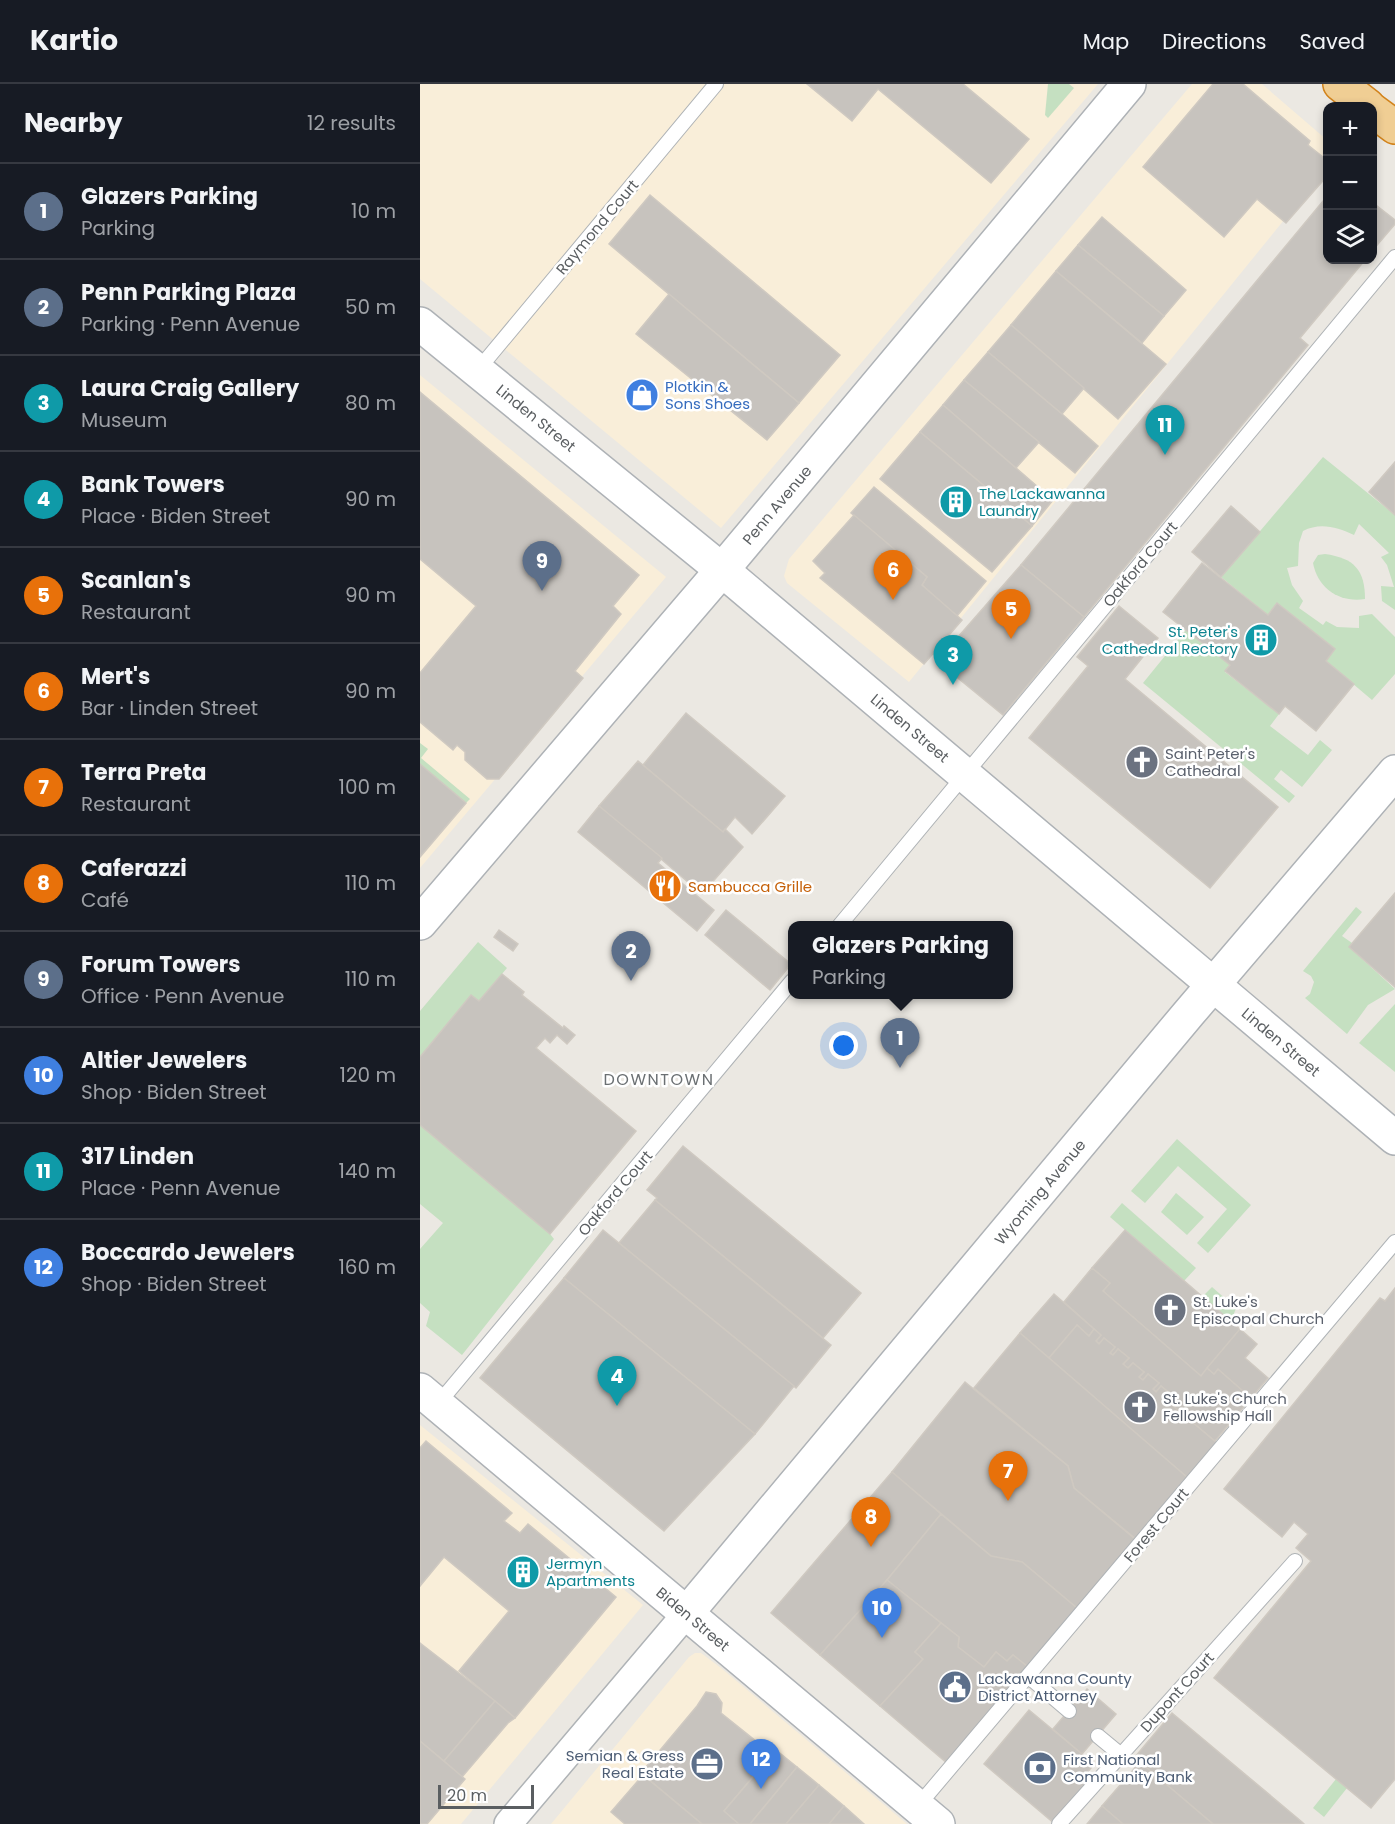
<!DOCTYPE html>
<meta charset="utf-8">
<style>
:root{--surface:#171b24;--page:#20242c;--text:#f1f3f6;--muted:#9ea1a6;--line:#363941;--accent:#d33f46}
body{margin:0;font-family:Poppins,sans-serif;background:var(--page);color:var(--text)}
.controls{position:absolute;right:18px;top:18px;display:grid;overflow:hidden;border-radius:12px;box-shadow:0 3px 9px #0003}
.controls button{width:54px;height:54px;display:grid;place-items:center;padding:0;border:0;border-bottom:2px solid var(--line);background:var(--surface);color:var(--text);font:30px sans-serif}
.scale{position:absolute;left:18px;bottom:15px;width:96px;box-sizing:border-box;padding-left:6px;border:3px solid #5a5e61;border-top:0;font-size:16px;line-height:21px;white-space:nowrap;color:#5a5e61;-webkit-text-stroke:4px #fff;paint-order:stroke}
.you{position:absolute;left:424px;top:962px;width:21px;height:21px;margin:-15px;border:4px solid #fff;border-radius:50%;background:#1a73e8;box-shadow:0 0 0 9px #1a73e833}
.badge{display:grid;place-items:center;width:39px;height:39px;border-radius:50%;background:var(--accent);color:#fff;font-size:20px;font-weight:700}
.pin{position:absolute;translate:-50% -50px;filter:drop-shadow(0 2px 3px #0008)}
.pin::after{content:'';position:absolute;top:32px;width:21px;height:18px;background:inherit;clip-path:polygon(0 0,100% 0,50% 100%)}
.popup{position:absolute;left:368px;top:837px;width:225px;height:78px;box-sizing:border-box;display:grid;place-content:center;border-radius:12px;background:var(--surface);filter:drop-shadow(0 2px 4px #0005);font-size:20px;white-space:nowrap;color:var(--muted)}
.popup b{font-size:22px;color:var(--text)}
.popup::after{content:'';position:absolute;left:50%;top:100%;margin-left:-12px;border:12px solid transparent;border-top-color:var(--surface)}
.list{margin:0;padding:0;list-style:none}
h2{display:flex;justify-content:space-between;align-items:center;height:78px;margin:0;padding:0 24px;font-size:26px}
h2 small{font-size:20px;font-weight:400;color:var(--muted)}
.list li{display:grid;grid-template-columns:39px 1fr auto;gap:18px;align-items:center;box-sizing:border-box;height:96px;padding:0 24px;border-top:2px solid var(--line)}
.list b{display:block;font-size:22px;white-space:nowrap}
.list p{margin:0;font-size:20px;white-space:nowrap;color:var(--muted)}
.list em{font-size:20px;font-style:normal;color:var(--muted)}
.icon{flex:none;width:33px;height:33px;fill:none;stroke:currentColor;stroke-width:2;stroke-linecap:round;stroke-linejoin:round}
.map{position:relative;flex:none;width:975px;height:1740px;overflow:hidden}
header{display:flex;align-items:center;gap:36px;box-sizing:border-box;height:84px;padding:0 30px;background:var(--surface);border-bottom:2px solid var(--line)}
header strong{font-size:28px}
nav{display:flex;gap:33px;margin-inline-start:auto;font-size:21px}
main{display:flex}
aside{flex:1;background:var(--surface)}
.map>svg:first-child{display:block}
.commercial{fill:#f9eed9}
.green{fill:#c5e0c1}
.building{fill:#c7c3be;stroke:#cfc9c1;stroke-width:1.5}
.lines{fill:none;stroke-linecap:round;stroke-linejoin:round}
.lane-casing{stroke:#afb3b6;stroke-width:16}
.street-casing{stroke:#afb3b6;stroke-width:30}
.secondary-casing{stroke:#aeb2b6;stroke-width:36}
.highway-casing{stroke:#d2831b;stroke-width:36}
.lane{stroke:#fff;stroke-width:14}
.street{stroke:#fff;stroke-width:27}
.secondary{stroke:#fff;stroke-width:33}
.highway{stroke:#f0ce94;stroke-width:33}
.labels{text-anchor:middle;dominant-baseline:central;stroke-width:5;stroke-linejoin:round;paint-order:stroke}
.street-label{font-size:15px;fill:#5a5e61;stroke:#fff}
.shop-label{font-size:15px;fill:#366cbe;stroke:#fff;text-anchor:start}
.culture-label{font-size:15px;fill:#0d838f;stroke:#fff;text-anchor:start}
.worship-label{font-size:15px;fill:#5b616d;stroke:#fff;text-anchor:start}
.food-label{font-size:15px;fill:#c56008;stroke:#fff;text-anchor:start}
.service-label{font-size:15px;fill:#4e5e75;stroke:#fff;text-anchor:start}
.neighbourhood-label{font-size:16px;letter-spacing:1.5px;fill:#6b7073;stroke:#fff}
</style>
<header>
<strong>Kartio</strong>
<nav><a>Map</a><a>Directions</a><a>Saved</a></nav>
</header>
<main>
<aside>
<h2>Nearby<small>12 results</small></h2>
<ul class="list">
<li><span class="badge" style="background:#5c6f8a">1</span><div><b>Glazers Parking</b><p>Parking</p></div><em>10 m</em></li>
<li><span class="badge" style="background:#5c6f8a">2</span><div><b>Penn Parking Plaza</b><p>Parking · Penn Avenue</p></div><em>50 m</em></li>
<li><span class="badge" style="background:#0f9aa8">3</span><div><b>Laura Craig Gallery</b><p>Museum</p></div><em>80 m</em></li>
<li><span class="badge" style="background:#0f9aa8">4</span><div><b>Bank Towers</b><p>Place · Biden Street</p></div><em>90 m</em></li>
<li><span class="badge" style="background:#e8710a">5</span><div><b>Scanlan's</b><p>Restaurant</p></div><em>90 m</em></li>
<li><span class="badge" style="background:#e8710a">6</span><div><b>Mert's</b><p>Bar · Linden Street</p></div><em>90 m</em></li>
<li><span class="badge" style="background:#e8710a">7</span><div><b>Terra Preta</b><p>Restaurant</p></div><em>100 m</em></li>
<li><span class="badge" style="background:#e8710a">8</span><div><b>Caferazzi</b><p>Café</p></div><em>110 m</em></li>
<li><span class="badge" style="background:#5c6f8a">9</span><div><b>Forum Towers</b><p>Office · Penn Avenue</p></div><em>110 m</em></li>
<li><span class="badge" style="background:#3f7fe0">10</span><div><b>Altier Jewelers</b><p>Shop · Biden Street</p></div><em>120 m</em></li>
<li><span class="badge" style="background:#0f9aa8">11</span><div><b>317 Linden</b><p>Place · Penn Avenue</p></div><em>140 m</em></li>
<li><span class="badge" style="background:#3f7fe0">12</span><div><b>Boccardo Jewelers</b><p>Shop · Biden Street</p></div><em>160 m</em></li>
</ul>
</aside>
<div class="map">
<svg width="975" height="1740" viewBox="0 0 975 1740">
<rect width="100%" height="100%" fill="#ebe8e2"/>
<g class="commercial">
<polygon points="0,0 678,0 301,444 0,195"/>
<polygon points="772,0 842,0 907,56 907,83 489,598 367,499 364,492 369,475"/>
<polygon points="0,291 246,493 0,784"/>
<polygon points="0,1341 223,1521 41,1740 0,1740"/>
<polygon points="275,1569 281,1569 301,1584 487,1740 131,1740 269,1573"/>
</g>
<g class="green">
<polygon points="628,0 649,0 654,4 628,34 625,31"/>
<path d="M 903,373 L 975,431 L 975,526 L 962,517 L 961,502 L 974,503 L 967,481 L 961,473 L 969,469 L 939,440 L 934,451 C 917,443 900,438 883,447 L 879,459 L 878,482 L 867,484 L 872,501 L 883,517 L 879,524 L 903,541 L 906,537 L 917,543 L 939,544 L 939,532 L 952,530 L 975,553 L 975,590 L 952,616 L 906,577 L 857,519 L 848,531 L 801,493 Z"/>
<path d="M 905,470 C 934,474 945,486 945,515 C 920,519 898,505 893,479 L 898,471 Z"/>
<polygon points="766,546 810,581 805,588 859,630 850,642 888,671 900,656 912,666 882,703 861,686 854,695 875,712 869,719 723,599"/>
<polygon points="0,659 8,665 1,674 50,715 46,719 0,680"/>
<polygon points="936,823 942,828 922,852 932,859 929,863 975,905 948,921 927,950 885,914 890,910 894,898 891,892 883,887"/>
<polygon points="58,858 87,884 59,917 51,912 0,973 0,927"/>
<polygon points="975,920 975,988 939,959"/>
<polygon points="0,1041 130,1150 134,1155 42,1271 6,1242 10,1228 0,1219 0,1165 23,1139 0,1120"/>
<polygon points="757,1055 831,1121 788,1169 777,1159 807,1125 758,1082 725,1119 711,1107"/>
<polygon points="756,1109 784,1133 767,1151 741,1128"/>
<polygon points="702,1119 776,1184 764,1197 690,1133"/>
<polygon points="792,1203 816,1224 811,1238 782,1213"/>
<polygon points="916,1695 927,1704 904,1733 893,1724"/>
</g>
<g class="building">
<polygon points="387,0 543,0 609,55 571,99 458,5 432,37"/>
<polygon points="793,0 823,0 890,57 888,61 908,77 908,91 866,139 837,115 804,153 723,83"/>
<polygon points="230,111 420,271 379,319 189,160"/>
<polygon points="908,111 908,176 945,176 880,254 888,261 664,533 601,481"/>
<polygon points="952,118 975,136 975,140 952,167"/>
<polygon points="682,133 766,206 744,232 658,161"/>
<polygon points="658,161 744,232 722,259 636,187"/>
<polygon points="636,187 746,280 698,335 591,241"/>
<polygon points="249,210 379,319 347,356 216,250"/>
<polygon points="591,241 664,304 642,330 568,268"/>
<polygon points="568,268 642,330 678,362 655,389 544,296"/>
<polygon points="544,296 619,358 596,384 523,321"/>
<polygon points="0,308 219,491 193,522 201,530 155,587 163,594 79,695 67,695 45,676 45,668 37,661 33,666 0,638 0,589 56,522 0,475"/>
<polygon points="523,321 633,416 612,442 500,348"/>
<polygon points="500,348 612,442 572,488 460,395"/>
<polygon points="975,378 975,431 949,408"/>
<polygon points="454,403 566,497 537,532 502,501 507,493 431,429"/>
<polygon points="811,422 840,448 801,493 772,468"/>
<polygon points="434,431 507,493 502,501 542,536 504,580 400,494 405,489 393,477"/>
<polygon points="782,479 848,531 857,519 915,565 906,577 934,600 896,647 865,622 859,630 805,587 810,581 743,528"/>
<polygon points="601,481 664,533 583,631 517,577"/>
<polygon points="699,522 738,554 705,595 858,723 790,804 609,654 668,582 657,573"/>
<polygon points="266,629 365,712 332,750 315,733 303,748 223,681"/>
<polygon points="218,677 303,748 305,745 323,763 282,810 179,722"/>
<polygon points="0,680 46,719 0,773"/>
<polygon points="179,722 242,774 238,779 294,826 277,847 158,748"/>
<polygon points="975,809 975,903 929,863"/>
<polygon points="306,826 371,880 350,906 285,851"/>
<polygon points="79,846 98,860 93,867 74,853"/>
<polygon points="82,890 104,908 102,911 143,944 144,942 155,951 147,960 137,951 130,959 125,954 116,964 216,1047 130,1150 0,1041 0,973 51,911 59,917"/>
<polygon points="263,1062 441,1209 403,1254 235,1116 237,1114 227,1106"/>
<polygon points="235,1116 411,1261 376,1304 199,1159"/>
<polygon points="183,1146 374,1302 335,1350 144,1194"/>
<polygon points="705,1146 820,1245 781,1292 683,1207 690,1199 672,1184"/>
<polygon points="672,1184 690,1199 683,1207 781,1292 787,1284 794,1290 798,1285 831,1314 795,1357 747,1317 752,1311 741,1302 736,1308 733,1305 739,1299 728,1290 723,1296 719,1293 724,1288 713,1279 708,1284 703,1280 709,1274 698,1265 693,1271 690,1269 695,1263 684,1254 679,1260 676,1257 681,1251 644,1218"/>
<polygon points="144,1194 335,1350 244,1447 60,1294"/>
<polygon points="975,1204 975,1695 951,1724 794,1594 891,1477 876,1464 888,1450 874,1438 862,1453 804,1405 960,1214 965,1217"/>
<polygon points="634,1210 674,1245 669,1252 657,1241 629,1274 600,1249"/>
<polygon points="657,1241 669,1252 674,1245 681,1251 676,1257 679,1260 684,1254 695,1263 690,1269 693,1271 698,1265 709,1274 703,1280 708,1284 713,1279 724,1288 719,1293 723,1296 728,1290 739,1299 733,1305 736,1308 741,1302 752,1311 747,1317 797,1359 768,1394 629,1274"/>
<polygon points="820,1245 837,1260 825,1274 848,1294 831,1314 798,1285 794,1290 787,1284"/>
<polygon points="600,1249 768,1394 717,1456 654,1404 648,1382 554,1304"/>
<polygon points="545,1298 648,1382 654,1404 715,1455 657,1524 602,1478 571,1472 472,1388"/>
<polygon points="6,1357 92,1429 84,1437 100,1449 108,1440 196,1513 95,1634 39,1587 89,1527 24,1473 0,1502 0,1364"/>
<polygon points="472,1388 521,1430 467,1496 400,1571 351,1529"/>
<polygon points="521,1430 571,1472 602,1478 657,1524 608,1583 593,1571 587,1577 576,1568 564,1583 538,1563 539,1553 467,1496"/>
<polygon points="467,1496 521,1539 495,1568 503,1575 460,1622 400,1571"/>
<polygon points="521,1539 539,1553 538,1563 564,1583 576,1568 587,1577 593,1571 608,1583 528,1680 460,1622 503,1575 495,1568"/>
<polygon points="0,1559 75,1617 24,1677 0,1657"/>
<polygon points="667,1605 696,1630 662,1670 633,1645"/>
<polygon points="286,1608 296,1610 302,1619 301,1629 352,1670 304,1727 319,1740 282,1740 221,1689 277,1622"/>
<polygon points="75,1617 95,1634 88,1639 42,1693 24,1677"/>
<polygon points="609,1626 674,1680 667,1689 674,1694 635,1740 564,1680"/>
<polygon points="752,1629 882,1738 884,1740 793,1740 720,1678 715,1673"/>
<polygon points="0,1657 45,1695 7,1740 0,1740"/>
<polygon points="356,1666 377,1683 330,1740 319,1740 304,1727"/>
<polygon points="720,1678 793,1740 703,1740 682,1722"/>
<polygon points="377,1683 399,1701 366,1740 330,1740"/>
<polygon points="223,1691 282,1740 205,1740 191,1728"/>
<polygon points="399,1701 424,1722 409,1740 366,1740"/>
<polygon points="424,1722 444,1740 409,1740"/>
<polygon points="682,1722 703,1740 667,1740"/>
</g>
<g class="lines">
<g class="lane-casing">
<g id="lane">
<polyline points="57,287 296,0"/>
<polyline points="419,842 975,173"/>
<polyline points="17,1321 372,897"/>
<polyline points="609,1593 649,1627"/>
<polyline points="678,1652 701,1671"/>
<polyline points="497,1723 975,1158"/>
<polyline points="639,1740 875,1477"/>
</g>
</g>
<g class="street-casing">
<polyline id="street" points="88,1740 266,1530"/>
</g>
<g class="secondary-casing">
<g id="secondary">
<polyline points="0,240 302,486 975,1054"/>
<polyline points="0,839 302,486 709,0"/>
<polyline points="0,1306 518,1740"/>
<polyline points="266,1530 769,929 975,688"/>
</g>
</g>
<g class="highway-casing">
<g id="highway">
<polyline points="920,0 948,22"/>
<polyline points="952,26 975,43"/>
</g>
</g>
<use href="#lane" class="lane"/>
<use href="#street" class="street"/>
<use href="#secondary" class="secondary"/>
<use href="#highway" class="highway"/>
</g>
<defs>
<g id="shop-disc" transform="scale(1.725)"><circle r="9.5" fill="#3f7fe0" stroke="#fff"/><path d="M-5-2.5h2.3a2.7 3.5 0 0 1 5.4 0H5L5.5 6h-11ZM-1.5-2.5h3a1.5 2.3 0 0 0-3 0Z" fill="#fff"/></g>
<g id="building-disc" transform="scale(1.725)"><circle r="9.5" fill="#0f9aa8" stroke="#fff"/><path d="M-4-6H4V6H1V3H-1V6H-4ZM-2.5-4.3h1.7v1.8h-1.7ZM.8-4.3h1.7v1.8H.8ZM-2.5-1h1.7V.8h-1.7ZM.8-1h1.7V.8H.8Z" fill="#fff"/></g>
<g id="church-disc" transform="scale(1.725)"><circle r="9.5" fill="#6b7280" stroke="#fff"/><path d="M-1.2-6h2.4v3.5h3.3v2.4h-3.3V6h-2.4V-.1h-3.3v-2.4h3.3Z" fill="#fff"/></g>
<g id="restaurant-disc" transform="scale(1.725)"><circle r="9.5" fill="#e8710a" stroke="#fff"/><path d="M-5-6h1v4h1v-4h1v4h1v-4h1v5L-1.5 .5V6h-2V.5L-5-1ZM5-6V6H3V1.5H1.5Q1.5-4 5-6Z" fill="#fff"/></g>
<g id="civic-disc" transform="scale(1.725)"><circle r="9.5" fill="#5c6f8a" stroke="#fff"/><path d="M-.6-6.5H3V-4.5H.6V-3L4-1V1h2V6H-6V1h2V-1L-.6-3ZM-1.2 2.5V6h2.4V2.5Z" fill="#fff"/></g>
<g id="office-disc" transform="scale(1.725)"><circle r="9.5" fill="#5c6f8a" stroke="#fff"/><path d="M-6-3h4V-5.5h4V-3h4V5H-6ZM-1-4.5V-3h2v-1.5ZM-6 0V1H6V0Z" fill="#fff"/></g>
<g id="bank-disc" transform="scale(1.725)"><circle r="9.5" fill="#5c6f8a" stroke="#fff"/><path d="M-6-4H6V4H-6ZM0-2.3a2.3 2.3 0 1 0 0 4.6a2.3 2.3 0 1 0 0-4.6Z" fill="#fff"/></g>
</defs>
<g fill-rule="evenodd">
<use href="#shop-disc" x="222" y="311"/>
<use href="#building-disc" x="536" y="418"/>
<use href="#building-disc" x="841" y="556"/>
<use href="#church-disc" x="722" y="678"/>
<use href="#restaurant-disc" x="245" y="802"/>
<use href="#church-disc" x="750" y="1226"/>
<use href="#church-disc" x="720" y="1323"/>
<use href="#building-disc" x="103" y="1488"/>
<use href="#civic-disc" x="535" y="1603"/>
<use href="#office-disc" x="287" y="1680"/>
<use href="#bank-disc" x="620" y="1684"/>
</g>
<g class="labels">
<g class="street-label">
<text transform="translate(177 143) rotate(-50)">Raymond Court</text>
<text transform="translate(116 334) rotate(39)">Linden Street</text>
<text transform="translate(357 421) rotate(-50)">Penn Avenue</text>
<text transform="translate(720 480) rotate(-50)">Oakford Court</text>
<text transform="translate(490 644) rotate(40)">Linden Street</text>
<text transform="translate(861 958) rotate(40)">Linden Street</text>
<text transform="translate(620 1108) rotate(-50)">Wyoming Avenue</text>
<text transform="translate(195 1109) rotate(-50)">Oakford Court</text>
<text transform="translate(736 1441) rotate(-50)">Forest Court</text>
<text transform="translate(273 1535) rotate(40)">Biden Street</text>
<text transform="translate(757 1608) rotate(-48)">Dupont Court</text>
</g>
<g class="shop-label">
<text x="245" y="302">Plotkin &amp;<tspan x="245" dy="17">Sons Shoes</tspan></text>
</g>
<g class="culture-label">
<text x="559" y="409">The Lackawanna<tspan x="559" dy="17">Laundry</tspan></text>
<text x="818" y="547" text-anchor="end">St. Peter's<tspan x="818" dy="17">Cathedral Rectory</tspan></text>
<text x="126" y="1479">Jermyn<tspan x="126" dy="17">Apartments</tspan></text>
</g>
<g class="worship-label">
<text x="745" y="669">Saint Peter's<tspan x="745" dy="17">Cathedral</tspan></text>
<text x="773" y="1217">St. Luke's<tspan x="773" dy="17">Episcopal Church</tspan></text>
<text x="743" y="1314">St. Luke's Church<tspan x="743" dy="17">Fellowship Hall</tspan></text>
</g>
<g class="food-label">
<text x="268" y="802">Sambucca Grille</text>
</g>
<g class="service-label">
<text x="558" y="1594">Lackawanna County<tspan x="558" dy="17">District Attorney</tspan></text>
<text x="264" y="1671" text-anchor="end">Semian &amp; Gress<tspan x="264" dy="17">Real Estate</tspan></text>
<text x="643" y="1675">First National<tspan x="643" dy="17">Community Bank</tspan></text>
</g>
<g class="neighbourhood-label">
<text x="239" y="995">DOWNTOWN</text>
</g>
</g>
</svg>
<div class="controls">
<button>+</button>
<button>−</button>
<button><svg class="icon" aria-label="layers" viewBox="0 0 24 24"><path d="M12 4l9 5-9 5-9-5zM3 14l9 5 9-5"/></svg></button>
</div>
<div class="scale">20 m</div>
<div class="you"></div>
<div class="pin badge" style="left:480px;top:984px;background:#5c6f8a">1</div>
<div class="popup"><b>Glazers Parking</b>Parking</div>
<div class="pin badge" style="left:211px;top:897px;background:#5c6f8a">2</div>
<div class="pin badge" style="left:533px;top:601px;background:#0f9aa8">3</div>
<div class="pin badge" style="left:197px;top:1322px;background:#0f9aa8">4</div>
<div class="pin badge" style="left:591px;top:555px;background:#e8710a">5</div>
<div class="pin badge" style="left:473px;top:516px;background:#e8710a">6</div>
<div class="pin badge" style="left:588px;top:1417px;background:#e8710a">7</div>
<div class="pin badge" style="left:451px;top:1463px;background:#e8710a">8</div>
<div class="pin badge" style="left:122px;top:507px;background:#5c6f8a">9</div>
<div class="pin badge" style="left:462px;top:1554px;background:#3f7fe0">10</div>
<div class="pin badge" style="left:745px;top:371px;background:#0f9aa8">11</div>
<div class="pin badge" style="left:341px;top:1705px;background:#3f7fe0">12</div>
</div>
</main>
